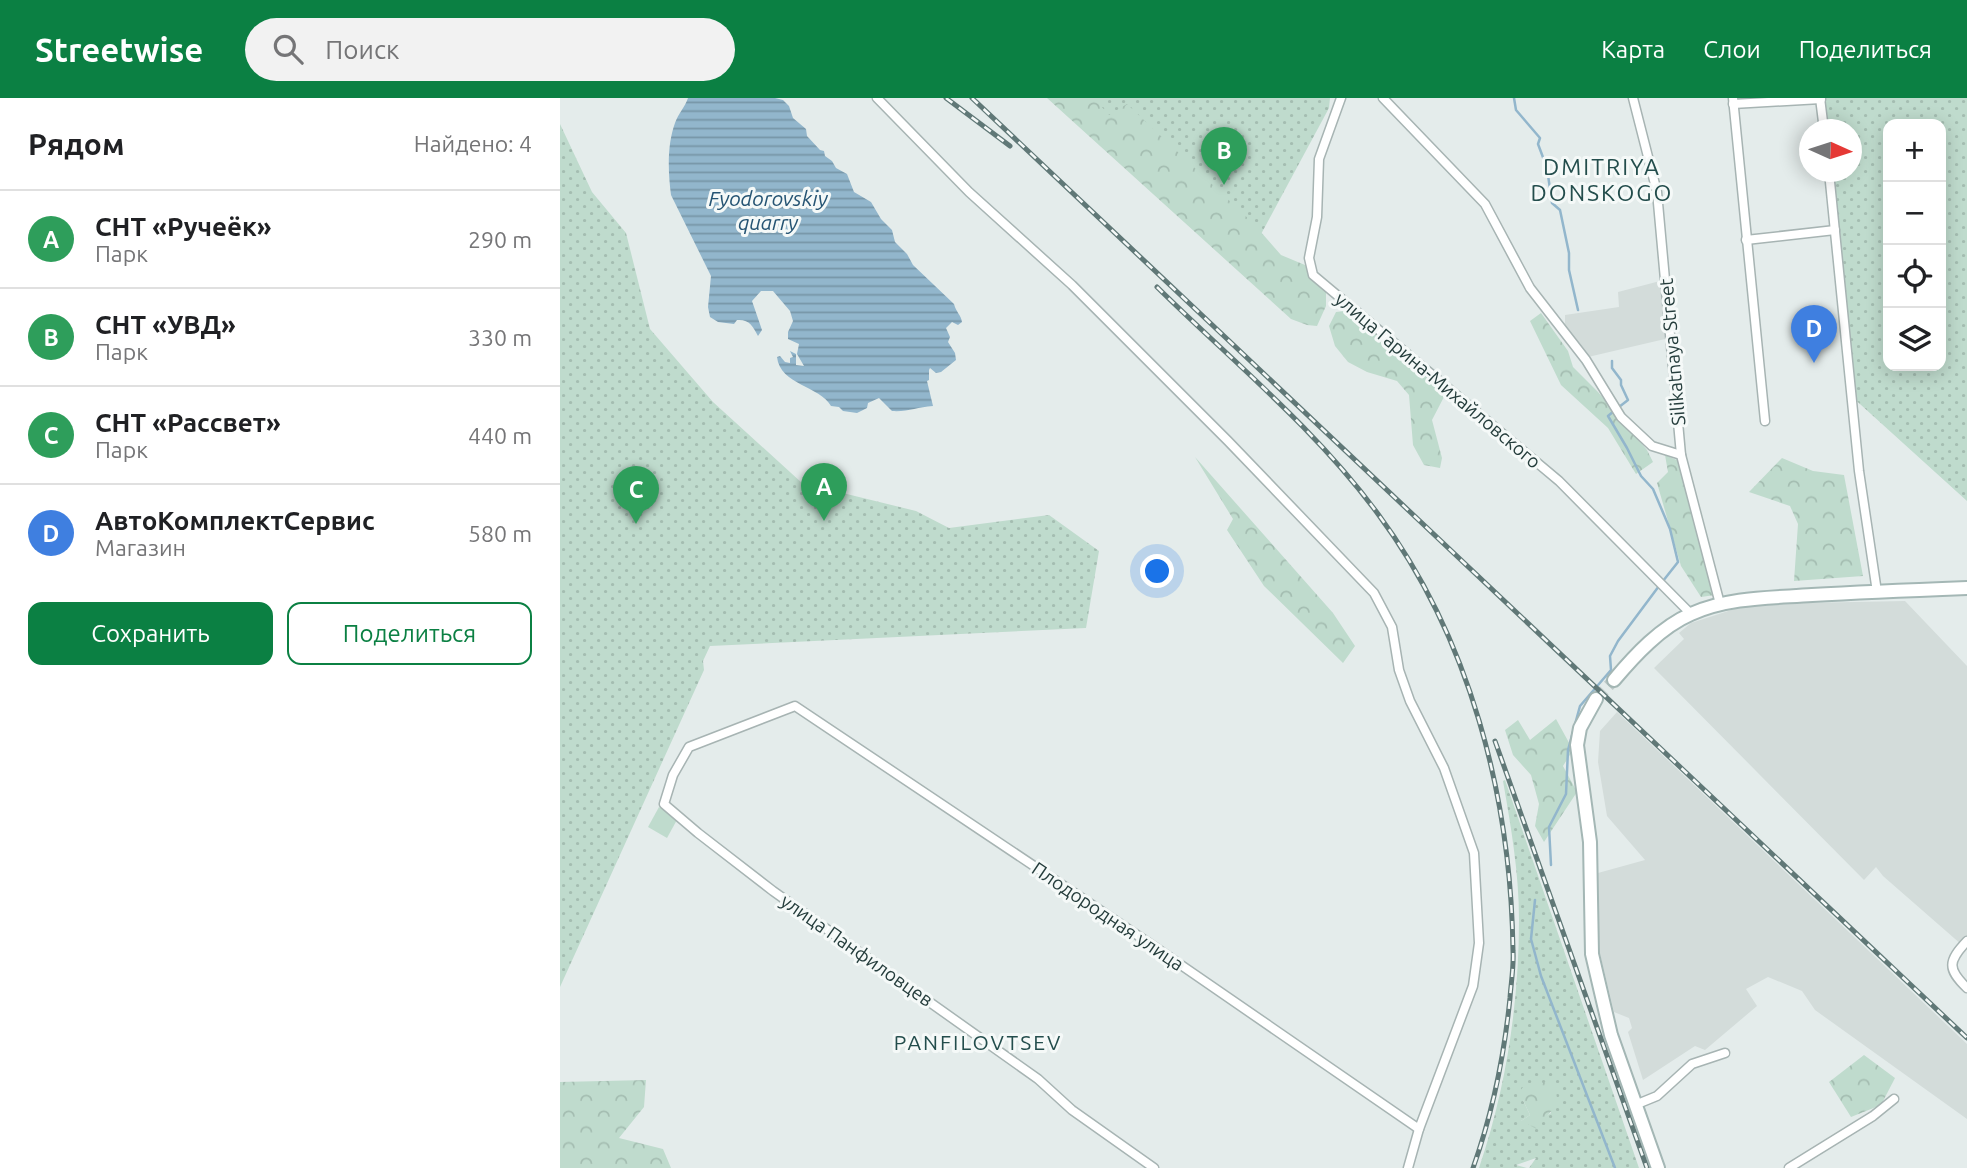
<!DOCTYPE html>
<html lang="ru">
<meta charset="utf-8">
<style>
:root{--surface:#fff;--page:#f2f2f2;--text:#202124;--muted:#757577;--line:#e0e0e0;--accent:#0b8043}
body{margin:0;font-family:Ubuntu,sans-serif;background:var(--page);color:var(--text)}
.controls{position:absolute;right:21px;top:21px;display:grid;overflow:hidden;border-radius:14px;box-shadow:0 4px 18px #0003}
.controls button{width:63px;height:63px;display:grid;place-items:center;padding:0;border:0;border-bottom:2px solid var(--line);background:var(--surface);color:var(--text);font:35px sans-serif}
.compass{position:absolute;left:1239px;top:21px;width:63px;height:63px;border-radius:50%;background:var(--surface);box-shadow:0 4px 18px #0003;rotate:93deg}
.you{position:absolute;left:598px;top:474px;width:24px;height:24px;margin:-18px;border:5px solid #fff;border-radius:50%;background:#1a73e8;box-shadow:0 0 0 10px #1a73e833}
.badge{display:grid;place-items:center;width:46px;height:46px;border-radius:50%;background:var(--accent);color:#fff;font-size:23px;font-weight:700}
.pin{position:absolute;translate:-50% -58px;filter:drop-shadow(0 2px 4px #0008)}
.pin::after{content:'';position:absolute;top:37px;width:24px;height:21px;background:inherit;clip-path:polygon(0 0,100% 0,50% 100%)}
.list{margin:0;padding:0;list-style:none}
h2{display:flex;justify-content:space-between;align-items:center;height:91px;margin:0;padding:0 28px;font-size:30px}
h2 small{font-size:23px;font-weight:400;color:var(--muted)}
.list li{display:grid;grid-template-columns:46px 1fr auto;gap:21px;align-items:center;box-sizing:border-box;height:98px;padding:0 28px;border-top:2px solid var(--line)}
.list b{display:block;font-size:26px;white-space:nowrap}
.list p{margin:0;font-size:23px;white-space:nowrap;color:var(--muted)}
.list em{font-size:23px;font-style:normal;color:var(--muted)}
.actions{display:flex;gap:14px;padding:21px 28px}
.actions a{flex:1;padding:16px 0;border:2px solid var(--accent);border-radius:14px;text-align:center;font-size:24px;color:var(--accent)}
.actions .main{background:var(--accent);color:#fff}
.icon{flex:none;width:38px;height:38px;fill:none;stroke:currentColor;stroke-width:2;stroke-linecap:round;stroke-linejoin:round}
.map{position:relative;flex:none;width:1407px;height:1070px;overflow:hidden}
header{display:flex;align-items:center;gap:42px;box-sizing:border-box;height:98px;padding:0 35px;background:var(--accent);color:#fff}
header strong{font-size:33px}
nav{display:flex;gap:38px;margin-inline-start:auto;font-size:24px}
.search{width:490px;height:63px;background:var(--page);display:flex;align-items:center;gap:18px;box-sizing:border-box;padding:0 24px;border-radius:38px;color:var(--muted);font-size:26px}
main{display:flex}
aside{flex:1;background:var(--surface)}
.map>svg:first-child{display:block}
.built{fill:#d3dcda}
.grass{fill:url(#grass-dots);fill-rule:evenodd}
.forest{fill:url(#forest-crowns)}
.park{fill:#bfdbcd}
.water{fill:url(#water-rules)}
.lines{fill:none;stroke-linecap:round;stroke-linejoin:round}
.stream{stroke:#92b6cc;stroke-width:2.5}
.secondary-tunnel{stroke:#bec9c8;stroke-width:12;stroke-dasharray:12 6;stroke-linecap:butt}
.street-casing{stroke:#a7b4b3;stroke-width:11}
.secondary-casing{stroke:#a4b7b5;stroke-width:16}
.street{stroke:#fff;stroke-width:8}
.secondary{stroke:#fff;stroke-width:12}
.rail-casing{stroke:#607877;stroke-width:5}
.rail{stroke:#f5f9f8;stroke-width:2.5;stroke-dasharray:8;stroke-linecap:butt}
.labels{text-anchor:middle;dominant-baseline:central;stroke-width:6;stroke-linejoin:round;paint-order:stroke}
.street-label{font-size:19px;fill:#253d3c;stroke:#f5f9f8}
.water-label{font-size:21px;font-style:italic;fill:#255473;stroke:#f5f9f8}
.neighbourhood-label{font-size:21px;letter-spacing:2px;fill:#234d4c;stroke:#f5f9f8}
.quarter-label{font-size:23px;letter-spacing:2px;fill:#234d4c;stroke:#f5f9f8}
</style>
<header>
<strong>Streetwise</strong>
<div class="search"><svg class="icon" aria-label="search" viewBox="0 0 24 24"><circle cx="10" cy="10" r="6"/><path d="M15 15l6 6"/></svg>Поиск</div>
<nav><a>Карта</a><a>Слои</a><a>Поделиться</a></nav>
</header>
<main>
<aside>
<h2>Рядом<small>Найдено: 4</small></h2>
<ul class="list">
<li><span class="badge" style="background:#2e9e5b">A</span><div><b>СНТ «Ручеёк»</b><p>Парк</p></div><em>290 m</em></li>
<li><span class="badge" style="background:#2e9e5b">B</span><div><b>СНТ «УВД»</b><p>Парк</p></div><em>330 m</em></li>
<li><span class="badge" style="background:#2e9e5b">C</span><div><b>СНТ «Рассвет»</b><p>Парк</p></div><em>440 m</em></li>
<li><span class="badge" style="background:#3f7fe0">D</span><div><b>АвтоКомплектСервис</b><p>Магазин</p></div><em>580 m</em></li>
</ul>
<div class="actions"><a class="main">Сохранить</a><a>Поделиться</a></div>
</aside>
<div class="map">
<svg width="1407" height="1070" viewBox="0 0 1407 1070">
<defs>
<pattern id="grass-dots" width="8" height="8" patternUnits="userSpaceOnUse" patternTransform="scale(1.75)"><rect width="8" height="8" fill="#bfdbcd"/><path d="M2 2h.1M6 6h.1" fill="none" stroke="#a4bdb1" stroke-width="1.8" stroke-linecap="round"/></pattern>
<pattern id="forest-crowns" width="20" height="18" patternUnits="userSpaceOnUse" patternTransform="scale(1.75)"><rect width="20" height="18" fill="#bfdbcd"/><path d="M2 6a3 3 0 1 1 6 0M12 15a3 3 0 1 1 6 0" fill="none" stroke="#a4bdb1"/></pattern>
<pattern id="water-rules" width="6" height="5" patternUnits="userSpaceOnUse" patternTransform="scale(1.75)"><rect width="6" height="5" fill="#92b6cc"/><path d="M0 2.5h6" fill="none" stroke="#7795a7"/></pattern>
</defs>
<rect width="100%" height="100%" fill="#e4eceb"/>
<g class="built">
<polygon points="1100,183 1105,241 1028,259 1005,231 1005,217 1059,209 1058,194"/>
<polygon points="1345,503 1407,568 1407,842 1402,847 1323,778 1316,769 1304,782 1094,570 1124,541 1119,535 1131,525 1190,506"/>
<polygon points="1057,614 1407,946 1407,1021 1255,912 1242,893 1208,879 1186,891 1197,908 1145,952 1135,948 1083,982 1068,934 1072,930 1069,920 1054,914 1040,856 1038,821 1038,775 1085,762 1047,718 1038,664 1040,633"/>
</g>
<g class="grass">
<polygon points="502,0 770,0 769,10 686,164"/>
<path d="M 1259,0 L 1407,0 L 1407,403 L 1290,297 L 1267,74 L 1292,74 L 1292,32 L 1263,31 ZM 1328,26 L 1381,26 L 1381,268 L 1328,268 Z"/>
<polygon points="0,26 32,94 66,135 90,231 153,304 242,385 356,413 389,430 489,417 539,453 526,530 150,548 143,563 144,572 0,889"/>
<path d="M 945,682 L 1079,1070 L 969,1070 L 976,1060 L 956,1067 L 967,1070 L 919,1070 C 946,991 959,905 959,822 C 959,775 951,729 943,683 ZM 990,985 L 991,1015 L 984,1020 L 961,1023 L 970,1017 L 963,1002 L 981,986 Z"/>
</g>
<g class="forest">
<polygon points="487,0 542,0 541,8 549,17 567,6 693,125 721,157 745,167 753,183 766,193 766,208 757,228 747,227 731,221"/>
<polygon points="785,213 791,215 886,295 872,322 882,360 880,370 864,367 853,347 849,297 837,283 807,274 788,264 775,248 769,228 776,214"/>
<polygon points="981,215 1008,253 1013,269 1038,294 1087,352 1093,364 1076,376 1048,330 1001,287 970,223"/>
<polygon points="1105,357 1119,363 1155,497 1141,499 1121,468 1097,385 1108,374"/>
<polygon points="635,359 773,515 795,548 783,565 704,488 667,432 673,421"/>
<polygon points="1222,360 1253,373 1284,377 1303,478 1234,483 1238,426 1230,408 1189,394"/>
<polygon points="996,621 1013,652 1003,668 1017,694 984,744 975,728 979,706 971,677 953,657 945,632 958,622 970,642"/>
<polygon points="1304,957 1335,980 1321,1007 1291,1019 1269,984"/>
<polygon points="86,982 84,1009 59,1040 103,1051 111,1070 0,1070 0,984"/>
<path d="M 971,985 L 990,985 C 1007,1005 988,1014 977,1031 L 961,1023 L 970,1017 L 963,1002 L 957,997 L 963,989 Z"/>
</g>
<polygon class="park" points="99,709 118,720 107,740 88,729"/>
<path class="water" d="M 128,0 L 215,0 L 223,2 L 229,8 L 233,20 L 246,31 L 247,38 L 260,52 L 264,53 L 265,58 L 272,63 L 276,70 L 287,76 L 294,94 L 311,104 L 321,121 L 332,132 L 335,144 L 347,156 L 353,167 L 394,206 C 396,214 401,217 402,224 L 398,227 L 392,224 L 386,230 L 390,239 L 388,244 L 395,255 L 396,262 L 381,274 L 376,275 L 370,270 L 369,272 L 369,282 L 367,283 L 373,308 C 357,309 348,314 332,313 L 319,300 L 308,305 L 307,310 L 297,315 L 283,313 L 279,309 L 271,308 C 260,288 220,287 217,259 L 220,258 L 225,264 L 230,265 L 230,260 L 233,259 L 230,253 L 236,256 L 236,267 L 244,268 L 237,256 L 239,246 L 228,241 L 228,234 L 233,223 L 230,213 L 213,193 L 201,193 L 192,203 L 202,232 L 198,238 C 193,228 189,221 177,222 L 174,226 L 158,224 L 150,219 L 148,209 L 151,178 L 111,97 C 108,74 107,47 115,25 C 118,16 125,9 128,0 Z"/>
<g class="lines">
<g class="stream">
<polyline points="954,0 956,12 980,40 978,46 987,70 992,105 1000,112 1009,155 1009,172 1018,212"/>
<polyline points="1052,263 1052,270 1061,282 1061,287 1068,302 1059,309"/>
<polyline points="1054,313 1048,318 1067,350 1081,378 1093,391 1110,431 1118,464 1103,483"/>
<polyline points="991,767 989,729 1006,696 1008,652 1020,608 1051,572 1050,558 1058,543 1099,488"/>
<polyline points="975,802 971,841 981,878 1055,1070"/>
</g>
<polyline class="secondary-tunnel" points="1036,601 1054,582"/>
<g class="street-casing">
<g id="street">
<polyline points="317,0 409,94 512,187 668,343 814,495 832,529 839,572 850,603 884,670 914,755 919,845 913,888 859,1031 848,1070"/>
<polyline points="781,0 759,61 757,119 749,160 753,177 999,383 1131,516"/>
<polyline points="823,0 925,106 970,190 1026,262 1061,319 1092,348 1121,357"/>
<polyline points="1073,0 1097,94 1121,357 1160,506"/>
<polyline points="1173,0 1205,323"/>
<polyline points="1260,0 1264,32"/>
<polyline points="1173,6 1261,1"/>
<polyline points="1269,74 1299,373 1317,494"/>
<polyline points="1186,142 1275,132"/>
<path d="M 1407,843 C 1388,863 1387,871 1407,890"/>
<polyline points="1075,1007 1097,998 1132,966 1165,955"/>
<polyline points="594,1070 512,1012 478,981 213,793 138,735 104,706 113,677 129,649 235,608 592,847 859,1031"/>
<polyline points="1229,1070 1313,1018 1334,1001"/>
</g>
</g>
<g class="secondary-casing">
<g id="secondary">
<path d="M 1054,582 C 1075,557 1101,529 1131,516 C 1169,499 1211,500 1252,497 C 1304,494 1355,492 1407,490"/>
<polyline points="1036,601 1020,630 1017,647 1030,744 1032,856 1051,937 1098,1070"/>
</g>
</g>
<use href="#street" class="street"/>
<use href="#secondary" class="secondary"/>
<g class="rail-casing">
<g id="rail">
<polyline points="386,0 450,48"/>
<polyline points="412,0 1407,940"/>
<path d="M 597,189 C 672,263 755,330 818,416 C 910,540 951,699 953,853 C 954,868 951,885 950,900 C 944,959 933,1014 913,1070"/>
<polyline points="935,643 1087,1070"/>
</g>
</g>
<use href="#rail" class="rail"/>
</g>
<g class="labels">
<g class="street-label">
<text transform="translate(1112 254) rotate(-95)">Silikatnaya Street</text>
<text transform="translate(878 282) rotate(40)">улица Гарина-Михайловского</text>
<text transform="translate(548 818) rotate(34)">Плодородная улица</text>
<text transform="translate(297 852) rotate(35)">улица Панфиловцев</text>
</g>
<g class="water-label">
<text x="208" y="100">Fyodorovskiy<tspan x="208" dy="24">quarry</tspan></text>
</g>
<g class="neighbourhood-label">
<text x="418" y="944">PANFILOVTSEV</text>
</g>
<g class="quarter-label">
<text x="1042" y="68">DMITRIYA<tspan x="1042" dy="26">DONSKOGO</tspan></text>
</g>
</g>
</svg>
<div class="controls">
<button>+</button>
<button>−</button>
<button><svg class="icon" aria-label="locate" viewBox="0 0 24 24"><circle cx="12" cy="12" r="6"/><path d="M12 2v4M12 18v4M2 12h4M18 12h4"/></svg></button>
<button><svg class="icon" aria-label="layers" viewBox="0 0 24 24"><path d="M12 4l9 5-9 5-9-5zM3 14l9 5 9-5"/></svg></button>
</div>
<svg class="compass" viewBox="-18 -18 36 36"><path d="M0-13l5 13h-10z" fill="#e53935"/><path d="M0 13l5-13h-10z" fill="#757577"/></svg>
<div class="you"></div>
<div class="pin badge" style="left:264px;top:423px;background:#2e9e5b">A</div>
<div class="pin badge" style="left:664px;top:87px;background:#2e9e5b">B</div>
<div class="pin badge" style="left:76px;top:426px;background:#2e9e5b">C</div>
<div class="pin badge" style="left:1254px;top:265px;background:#3f7fe0">D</div>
</div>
</main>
